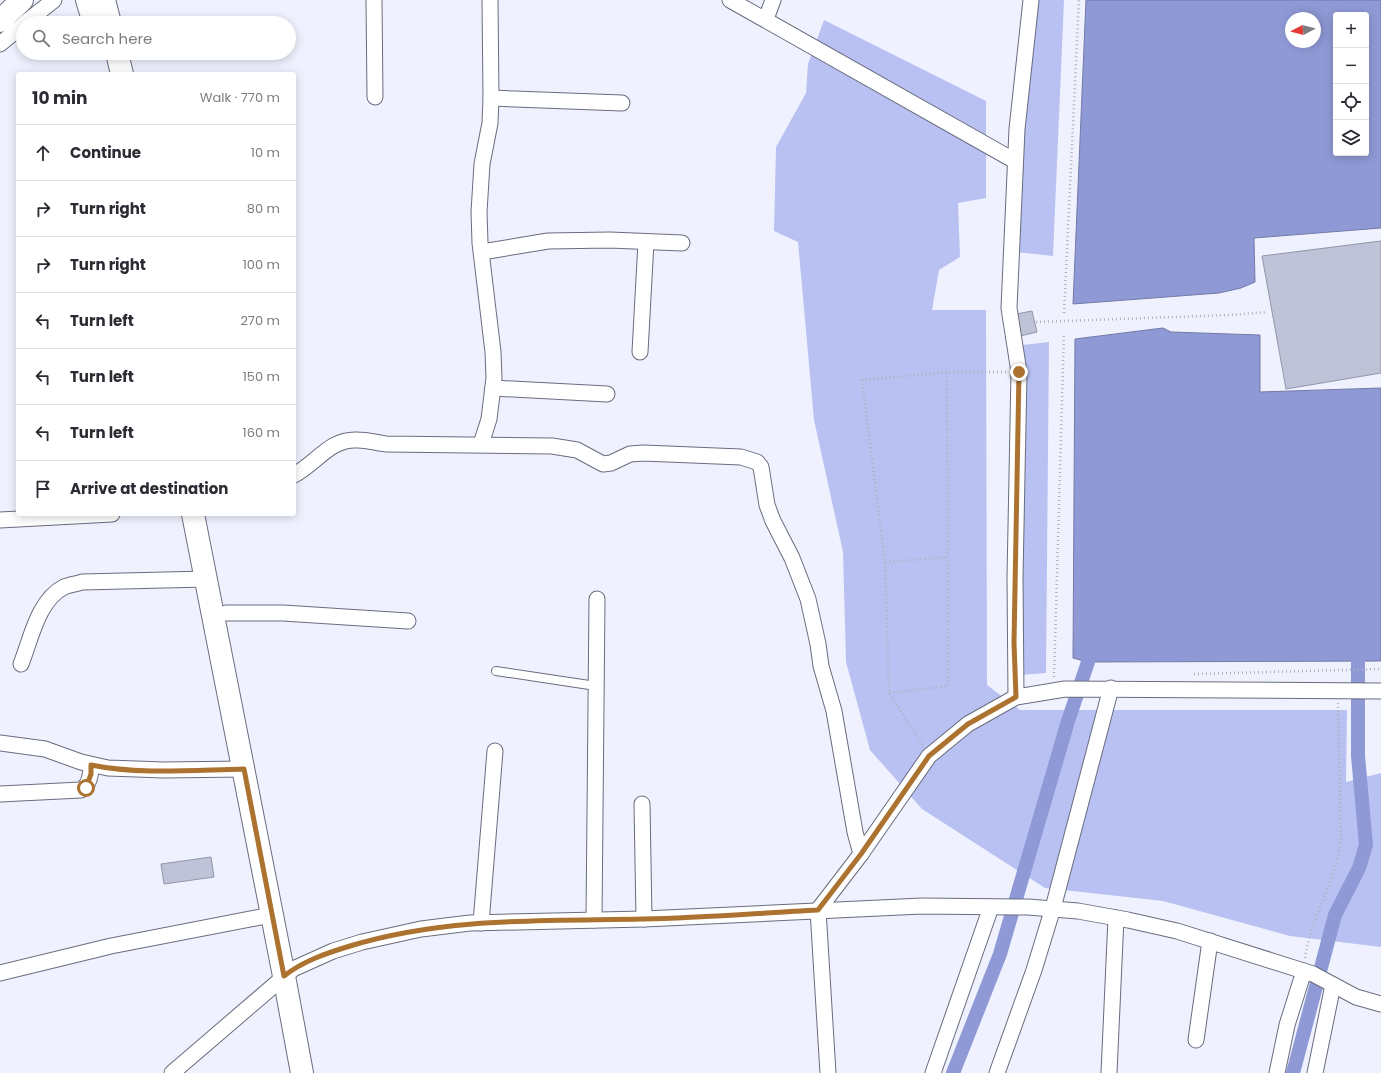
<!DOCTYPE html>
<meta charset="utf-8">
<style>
:root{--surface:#fff;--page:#f2f2f3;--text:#2b2b33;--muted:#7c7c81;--line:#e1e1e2}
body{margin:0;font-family:Poppins,sans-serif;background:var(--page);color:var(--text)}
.controls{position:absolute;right:12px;top:12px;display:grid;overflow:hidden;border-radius:4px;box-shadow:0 2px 10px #0003}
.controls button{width:36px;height:36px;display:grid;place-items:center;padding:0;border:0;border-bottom:1px solid var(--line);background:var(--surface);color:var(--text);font:20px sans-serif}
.compass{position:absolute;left:1285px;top:12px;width:36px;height:36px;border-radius:50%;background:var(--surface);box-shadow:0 2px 10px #0003;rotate:263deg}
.stop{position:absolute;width:12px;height:12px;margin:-9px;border:3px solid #ab7230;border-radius:50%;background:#fff}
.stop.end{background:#ab7230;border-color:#fff;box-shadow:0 1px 4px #0008}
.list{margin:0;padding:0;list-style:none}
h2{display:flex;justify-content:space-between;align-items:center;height:52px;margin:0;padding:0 16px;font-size:17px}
h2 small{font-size:13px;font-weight:400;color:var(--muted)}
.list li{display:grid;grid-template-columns:26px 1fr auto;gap:12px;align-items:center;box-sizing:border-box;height:56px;padding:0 16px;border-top:1px solid var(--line)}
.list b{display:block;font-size:15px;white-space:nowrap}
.list em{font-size:13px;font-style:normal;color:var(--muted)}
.icon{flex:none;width:22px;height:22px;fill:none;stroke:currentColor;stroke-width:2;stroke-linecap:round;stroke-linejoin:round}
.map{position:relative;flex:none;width:1381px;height:1073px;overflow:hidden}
.search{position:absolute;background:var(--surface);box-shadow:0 2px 10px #0003;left:16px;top:16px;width:280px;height:44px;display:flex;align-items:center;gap:10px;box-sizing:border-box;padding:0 14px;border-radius:22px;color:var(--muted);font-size:15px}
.panel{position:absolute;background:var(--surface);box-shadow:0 2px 10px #0003;left:16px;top:72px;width:280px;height:444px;border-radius:4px}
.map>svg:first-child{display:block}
.green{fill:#b8c1f2}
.water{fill:#8f99d5;stroke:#737aa7;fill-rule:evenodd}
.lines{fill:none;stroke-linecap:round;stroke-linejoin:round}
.canal{stroke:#8f99d5;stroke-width:14}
.building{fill:#bfc3d7;stroke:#9195a9}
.lane-casing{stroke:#686c7e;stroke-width:10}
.street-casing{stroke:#686c7e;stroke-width:17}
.primary-casing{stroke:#686c7e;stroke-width:24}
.path{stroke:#aeb1bb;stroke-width:2.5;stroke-dasharray:1 3;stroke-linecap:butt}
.lane{stroke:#fff;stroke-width:8}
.street{stroke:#fff;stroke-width:15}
.primary{stroke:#fff;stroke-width:22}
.route{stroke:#ab7230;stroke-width:5}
</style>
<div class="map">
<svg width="1381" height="1073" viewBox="0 0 1381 1073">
<rect width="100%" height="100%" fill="#eff2fe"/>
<g class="green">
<polygon points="1038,0 1064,0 1053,256 1015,252 1032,25"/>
<polygon points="824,20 986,101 986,198 958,203 960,257 939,270 932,310 986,310 987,685 1020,710 1347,710 1346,782 1381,773 1381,947 1290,936 1163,901 1045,888 922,809 870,750 846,662 843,552 814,420 798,242 774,231 776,147 806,93 808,64"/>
<polygon points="1049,342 1046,673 1020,675 1014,346"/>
</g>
<g class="water">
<path d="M 1086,0 L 1381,0 L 1381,228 L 1254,238 L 1255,282 L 1241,288 L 1219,293 L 1073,304 ZM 1336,15 L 1366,15 L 1366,153 L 1336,153 ZM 1291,18 L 1315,18 L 1315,42 L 1291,42 Z"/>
<polygon points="1163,328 1171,332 1260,335 1260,392 1381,388 1381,661 1088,662 1073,658 1075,339"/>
</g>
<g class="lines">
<g class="canal">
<polyline points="953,1073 1000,954 1068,721 1088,662"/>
<polyline points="1293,1073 1335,915 1359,868 1366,845 1358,756 1358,661"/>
</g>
</g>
<g class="building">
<polygon points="1381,241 1381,373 1286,389 1262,256"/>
<polygon points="1032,311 1037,332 1016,337 1011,315"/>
<polygon points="211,857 214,877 164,884 161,864"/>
</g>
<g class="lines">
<g class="lane-casing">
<polyline id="lane" points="496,671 596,686"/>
</g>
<g class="street-casing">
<g id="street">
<polyline points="374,0 375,97"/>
<polyline points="730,0 1015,161"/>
<polyline points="766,19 773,0"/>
<polyline points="25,23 54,0"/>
<polyline points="0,44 23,25"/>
<polyline points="491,98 622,103"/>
<polyline points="482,252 548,241 610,240 682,243"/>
<polyline points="640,352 646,242"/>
<polyline points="493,388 607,394"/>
<polyline points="481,444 489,419 494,378 493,352 480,243 479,212 482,164 490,123 491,98 490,0"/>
<path d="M 294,475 C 317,463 330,438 358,440 C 367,440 377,443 386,444 L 552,446 L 577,450 L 603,464 L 611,463 L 630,454 L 643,453 L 741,457 L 757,462 L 761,467 L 767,505 L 773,521 L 792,558 L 808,599 L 818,644 L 821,666 L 834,711 L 855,832 L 861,854"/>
<polyline points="0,520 112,514"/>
<polyline points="226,613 283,613 408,621"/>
<path d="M 21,664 C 31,639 38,600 64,587 C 69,585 76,584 82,582 L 206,579"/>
<polyline points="1016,697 1015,578 1019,372 1009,308 1017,129 1031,0"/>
<polyline points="0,743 45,749 81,762 108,768 164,770 244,769"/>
<path d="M 0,794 L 81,790 C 90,785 91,774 91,765"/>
<polyline points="642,804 644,919"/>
<polyline points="594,920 597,599"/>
<polyline points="481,923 495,751"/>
<polyline points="0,973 111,946 271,915"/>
<polyline points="1196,1040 1210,941"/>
<polyline points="172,1073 293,969 333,951 362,942 421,929 470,923 644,919 922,906 1028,907 1078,911 1128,920 1177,931 1313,974 1356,997 1381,1004"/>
<polyline points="828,1073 818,910 861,854 929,756 968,724 1016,697 1065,689 1381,691"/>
<polyline points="933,1073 991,907"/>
<polyline points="997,1073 1034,970 1053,908 1111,688"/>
<polyline points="1109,1073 1116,918"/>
<polyline points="1277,1073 1287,1025 1304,971"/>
<polyline points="1315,1073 1333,985"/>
</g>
</g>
<g class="primary-casing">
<g id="primary">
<polyline points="87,0 94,23"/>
<polyline points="104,0 110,23"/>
<polyline points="0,21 22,0"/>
<polyline points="117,53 122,74"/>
<polyline points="193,514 284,976 302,1073"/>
</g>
</g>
<g class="path">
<polyline points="1064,313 1079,0"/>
<polyline points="1036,322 1230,315 1267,312"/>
<polyline points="885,562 948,557"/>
<polyline points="1194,674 1381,669"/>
<polyline points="1054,677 1064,333"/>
<polyline points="889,693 948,686 947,372"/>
<polyline points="923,745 889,693 885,562 862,380 947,372 1006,372"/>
<path d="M 1305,958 C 1311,918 1335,882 1341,842 L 1338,703"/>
</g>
<use href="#lane" class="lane"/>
<use href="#street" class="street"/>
<use href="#primary" class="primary"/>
</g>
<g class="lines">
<path class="route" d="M 86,788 L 91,774 L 91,765 C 140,775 193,770 244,769 L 284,976 C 303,961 327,953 350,946 C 445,917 544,921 643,919 C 701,918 759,913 818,910 L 861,854 L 929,756 L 968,724 L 1016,697 L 1014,643 L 1019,372"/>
</g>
</svg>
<div class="controls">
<button>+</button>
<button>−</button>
<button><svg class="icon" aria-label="locate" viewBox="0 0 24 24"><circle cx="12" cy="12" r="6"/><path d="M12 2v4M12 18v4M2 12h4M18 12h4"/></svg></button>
<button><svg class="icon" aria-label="layers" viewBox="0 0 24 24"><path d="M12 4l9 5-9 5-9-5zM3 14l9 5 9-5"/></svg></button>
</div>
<svg class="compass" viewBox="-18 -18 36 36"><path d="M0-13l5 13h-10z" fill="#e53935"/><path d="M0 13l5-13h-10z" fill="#7c7c81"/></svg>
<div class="stop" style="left:86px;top:788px"></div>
<div class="stop end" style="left:1019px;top:372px"></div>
<div class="search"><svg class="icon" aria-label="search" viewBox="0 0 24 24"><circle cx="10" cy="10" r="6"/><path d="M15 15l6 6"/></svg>Search here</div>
<section class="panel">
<h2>10 min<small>Walk · 770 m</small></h2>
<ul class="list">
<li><svg class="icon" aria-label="ahead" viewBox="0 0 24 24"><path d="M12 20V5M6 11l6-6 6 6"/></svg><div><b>Continue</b></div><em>10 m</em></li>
<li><svg class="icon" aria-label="right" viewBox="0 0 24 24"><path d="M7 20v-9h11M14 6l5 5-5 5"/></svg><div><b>Turn right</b></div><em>80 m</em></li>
<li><svg class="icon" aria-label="right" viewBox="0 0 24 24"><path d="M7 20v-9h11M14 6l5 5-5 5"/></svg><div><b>Turn right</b></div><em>100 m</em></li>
<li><svg class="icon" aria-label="left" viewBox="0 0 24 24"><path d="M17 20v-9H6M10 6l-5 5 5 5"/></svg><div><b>Turn left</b></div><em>270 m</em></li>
<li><svg class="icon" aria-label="left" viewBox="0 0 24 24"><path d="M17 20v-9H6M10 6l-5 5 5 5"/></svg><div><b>Turn left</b></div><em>150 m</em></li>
<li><svg class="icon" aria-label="left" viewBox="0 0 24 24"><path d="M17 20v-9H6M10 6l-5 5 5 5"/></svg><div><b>Turn left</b></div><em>160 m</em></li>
<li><svg class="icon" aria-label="arrive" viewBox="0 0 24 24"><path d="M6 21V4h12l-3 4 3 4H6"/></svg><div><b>Arrive at destination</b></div></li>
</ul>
</section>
</div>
